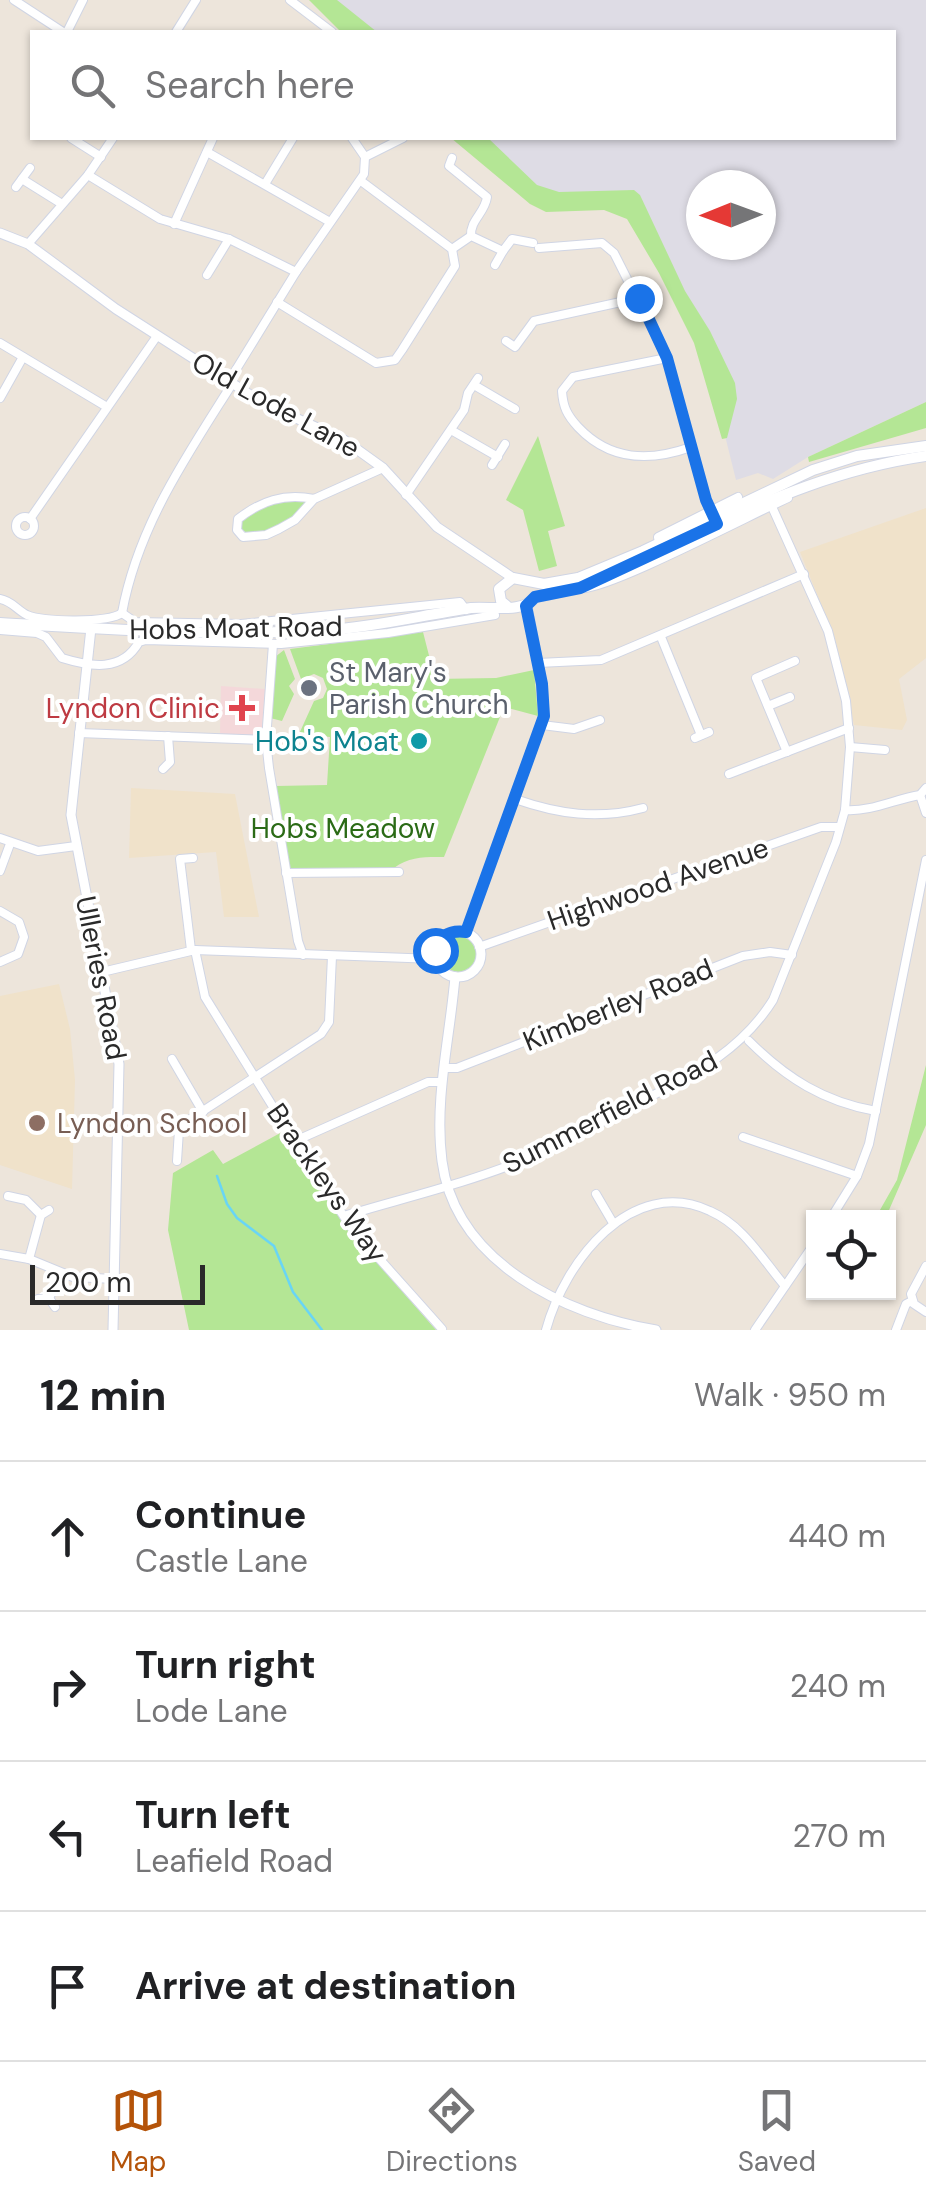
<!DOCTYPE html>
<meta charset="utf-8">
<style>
:root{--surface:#fff;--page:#f6f6f6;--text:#202124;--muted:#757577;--line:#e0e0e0;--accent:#b45309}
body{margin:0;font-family:"DM Sans",sans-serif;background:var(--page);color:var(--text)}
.controls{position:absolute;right:30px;bottom:30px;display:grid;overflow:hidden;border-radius:0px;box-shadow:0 2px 8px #0004}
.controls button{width:90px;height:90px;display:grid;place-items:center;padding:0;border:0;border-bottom:2px solid var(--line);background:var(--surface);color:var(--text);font:50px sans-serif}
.compass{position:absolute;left:686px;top:170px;width:90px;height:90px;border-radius:50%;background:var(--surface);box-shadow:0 2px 8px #0004;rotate:269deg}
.scale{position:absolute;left:30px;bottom:25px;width:175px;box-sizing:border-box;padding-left:10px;border:5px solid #2a2a2a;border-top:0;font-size:28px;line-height:35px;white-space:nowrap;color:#2a2a2a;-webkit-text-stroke:8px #fff;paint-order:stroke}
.stop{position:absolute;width:30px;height:30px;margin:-22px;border:8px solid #1a73e8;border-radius:50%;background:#fff}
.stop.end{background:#1a73e8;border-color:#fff;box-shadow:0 2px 10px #0008}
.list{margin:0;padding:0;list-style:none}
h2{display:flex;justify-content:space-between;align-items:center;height:130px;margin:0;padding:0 40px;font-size:42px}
h2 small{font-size:32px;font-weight:400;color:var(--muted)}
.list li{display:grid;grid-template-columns:65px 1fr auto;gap:30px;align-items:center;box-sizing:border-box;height:150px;padding:0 40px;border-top:2px solid var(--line)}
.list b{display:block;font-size:38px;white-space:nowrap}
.list p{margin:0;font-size:32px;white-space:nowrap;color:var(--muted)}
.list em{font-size:32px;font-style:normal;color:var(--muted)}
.icon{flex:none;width:55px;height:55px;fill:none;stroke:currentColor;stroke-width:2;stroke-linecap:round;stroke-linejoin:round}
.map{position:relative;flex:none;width:926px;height:1330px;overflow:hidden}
.search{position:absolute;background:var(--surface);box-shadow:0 2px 8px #0004;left:30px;right:30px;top:30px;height:110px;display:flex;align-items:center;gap:25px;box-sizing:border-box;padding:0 35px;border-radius:0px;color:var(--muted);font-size:38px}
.sheet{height:730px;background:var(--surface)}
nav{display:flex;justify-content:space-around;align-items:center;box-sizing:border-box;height:140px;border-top:2px solid var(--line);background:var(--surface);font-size:28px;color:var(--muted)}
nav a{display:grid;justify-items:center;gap:5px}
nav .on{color:var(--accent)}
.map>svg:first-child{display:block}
.industrial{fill:#dedce5;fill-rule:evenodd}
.education{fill:#f0e2ca}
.medical{fill:#f4d8da}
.green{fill:#b4e695}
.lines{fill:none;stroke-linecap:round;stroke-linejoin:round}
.stream{stroke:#69d5f5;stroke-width:2.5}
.minor-casing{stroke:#d0d5e4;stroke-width:10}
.tertiary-casing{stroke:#d0d5e4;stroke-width:11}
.secondary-casing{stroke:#d0d5e4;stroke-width:12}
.minor{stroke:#fff;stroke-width:8}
.tertiary{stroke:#fff;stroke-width:9}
.secondary{stroke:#fff;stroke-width:10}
.route{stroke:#1a73e8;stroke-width:12}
.worship-dot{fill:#6b7280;stroke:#fff;stroke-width:4}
.health-dot{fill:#e0444e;stroke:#fff;stroke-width:4}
.culture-dot{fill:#0f9aa8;stroke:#fff;stroke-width:4}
.education-dot{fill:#8d6e63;stroke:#fff;stroke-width:4}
.labels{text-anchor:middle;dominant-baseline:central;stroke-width:8;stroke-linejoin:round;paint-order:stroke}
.street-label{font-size:28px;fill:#2a2a2a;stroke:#fff}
.worship-label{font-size:28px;fill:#5b616d;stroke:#fff;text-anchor:start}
.health-label{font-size:28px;fill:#be3a42;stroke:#fff;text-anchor:end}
.culture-label{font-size:28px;fill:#0d838f;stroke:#fff;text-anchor:end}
.park-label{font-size:28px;fill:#2b6b16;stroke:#fff}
.education-label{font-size:28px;fill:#785e54;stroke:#fff;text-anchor:start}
</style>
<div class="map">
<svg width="926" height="1330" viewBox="0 0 926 1330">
<rect width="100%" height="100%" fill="#ede5db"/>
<path class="industrial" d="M 311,0 L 926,0 L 926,402 L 808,457 L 773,479 L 758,473 L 736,480 L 704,351 L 624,209 L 547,206 L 462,138 L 894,138 L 894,32 L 344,32 ZM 701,185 L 761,185 L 761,245 L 701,245 Z"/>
<g class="education">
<polygon points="926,508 926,658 899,679 907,720 902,730 854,725 835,639 800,552"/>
<polygon points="131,788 235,794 259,917 224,917 216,852 129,858"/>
<polygon points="59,984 70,1029 75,1080 72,1189 0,1165 0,996"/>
</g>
<polygon class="medical" points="221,686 265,689 262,728 255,735 220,734"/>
<g class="green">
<polygon points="309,0 337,0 377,32 341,32"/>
<polygon points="451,138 488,138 537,185 559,192 634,190 640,195 685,291 710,331 735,383 737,399 727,438 722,439 694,343 659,273 627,219 604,210 546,212 530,204"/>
<polygon points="926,402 926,428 809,462 808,457"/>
<polygon points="538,436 565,526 548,531 557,566 539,571 523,510 506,500"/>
<path d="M 290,498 L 306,501 L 306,505 C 291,522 262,540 240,531 L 240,521 L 257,508 Z"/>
<path d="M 423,632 L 435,679 L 496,678 L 534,670 L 538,716 L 504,707 L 444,857 C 426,857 410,856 394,868 L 290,869 L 276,786 L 327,785 L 330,737 L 319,736 L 319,733 L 299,734 L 314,701 L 323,698 L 327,689 L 323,678 L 314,674 L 301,679 L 290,649 Z"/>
<polygon points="284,650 295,679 289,686 294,694 282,721 270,718 275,657"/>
<circle cx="459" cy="954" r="18"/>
<polygon points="926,1065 926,1125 886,1217 876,1217 897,1180"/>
<polygon points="284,1131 345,1226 436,1330 189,1330 168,1230 173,1173 213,1150 223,1164"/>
</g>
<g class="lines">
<polyline class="stream" points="217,1176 227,1204 237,1218 274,1246 293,1292 322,1330"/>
<g class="minor-casing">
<g id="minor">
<polyline points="14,0 63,32"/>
<polyline points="290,0 332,32"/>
<polyline points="67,32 83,0"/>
<polyline points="176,32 196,0"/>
<polyline points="71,138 101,157"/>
<polyline points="207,152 330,222"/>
<polyline points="365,157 403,138"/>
<path d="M 452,158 L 449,166 L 487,197 C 485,213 470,220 471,236"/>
<polyline points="88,175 160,219 229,239 296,272"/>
<polyline points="22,179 62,204"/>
<polyline points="265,184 293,138"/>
<polyline points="16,187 30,168"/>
<polyline points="174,224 213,138"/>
<polyline points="28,244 88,175 113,138"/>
<polyline points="539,248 602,243 614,253 667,358 707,501 715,519"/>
<polyline points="452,249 471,236 503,251 512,239 533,243"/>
<polyline points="495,265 503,251"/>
<polyline points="207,275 229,239"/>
<polyline points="277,302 376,363 395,360 402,350 455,266 452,249 361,181"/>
<polyline points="506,341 515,347 534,321 639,298"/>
<polyline points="0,343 107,407"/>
<path d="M 667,358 L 573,377 L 562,391 C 563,407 567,415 578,427 C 610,461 649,462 691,447"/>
<polyline points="229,381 296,272 364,174 365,157 352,138"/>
<polyline points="474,385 515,409"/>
<polyline points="0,398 23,357"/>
<polyline points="451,430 498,457"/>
<polyline points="492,465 505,444"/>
<polyline points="406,495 464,410 468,393 478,378"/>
<path d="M 314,499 C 284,493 261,501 238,519 L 237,530 L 243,537 L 266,535 L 279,529 L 295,520 L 314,499 L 383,468"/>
<circle cx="25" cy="526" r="9"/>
<polyline points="30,519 157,336"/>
<polyline points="659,543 658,537 738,497"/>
<path d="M 580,588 C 600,594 758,511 788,498"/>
<path d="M 0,599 C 12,601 17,610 27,615 C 44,622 108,623 122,613"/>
<polyline points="122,613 135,622 241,624 460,602 466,610"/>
<path d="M 122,613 C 138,526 186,457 232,384"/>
<path d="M 0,630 L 37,633 L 46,637 L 62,658 C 91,667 122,672 139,642 L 146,640 L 281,644 L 388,633 L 495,615"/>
<polyline points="661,637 701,735"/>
<polyline points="273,644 266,740 269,768 298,941 303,955"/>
<polyline points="538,663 601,660 804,574"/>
<polyline points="768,706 790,697"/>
<polyline points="542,725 574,729 600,720"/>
<polyline points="79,733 266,740"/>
<polyline points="695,738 709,732"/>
<polyline points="850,747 885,750"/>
<polyline points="787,752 756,678 795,661"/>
<polyline points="163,769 170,762 168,736"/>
<polyline points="729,774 849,728"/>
<polyline points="920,795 926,813"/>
<path d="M 515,799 C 558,814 598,820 643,808"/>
<path d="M 845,810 C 871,812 895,799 920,795 L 926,788"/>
<polyline points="0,838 38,851 76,846"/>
<polyline points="0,871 10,844"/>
<polyline points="286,873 399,872"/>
<polyline points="0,911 19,922 24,937 18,954 0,962"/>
<polyline points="479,947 821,827 838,827"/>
<polyline points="191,950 180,859 193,858"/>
<polyline points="195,950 205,997 301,1152 351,1227 442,1329"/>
<polyline points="102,972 195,950 435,959"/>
<path d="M 749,1041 C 786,1078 824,1102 876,1111"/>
<polyline points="172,1059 203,1112"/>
<polyline points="446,1068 457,1068 506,1049 743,956 770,952 792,955"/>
<polyline points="743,1137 857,1176"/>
<polyline points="295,1141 428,1082 442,1082"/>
<polyline points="177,1161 179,1130 183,1124 321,1034 329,1022 332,956"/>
<polyline points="596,1194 613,1223"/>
<polyline points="8,1196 26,1200 41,1215"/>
<path d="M 344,1216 C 404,1198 468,1183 526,1159 C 566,1142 604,1121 642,1101 C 694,1074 741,1051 773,1000 L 836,842 L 845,810 L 850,747 L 846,701 L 828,631 L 773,509"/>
<polyline points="831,1218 857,1176 869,1144 926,860"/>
<polyline points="0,1254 29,1259 73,1277 115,1279"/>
<polyline points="29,1259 41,1215 49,1210"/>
<polyline points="926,1266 911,1294 914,1304 926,1312"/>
<polyline points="49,1298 62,1273"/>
<polyline points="38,1299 49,1298 55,1307"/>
<path d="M 546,1330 C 564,1263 631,1174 710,1211 C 744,1226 762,1259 785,1286"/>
<polyline points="755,1330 814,1244"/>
<polyline points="896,1330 906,1304 912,1301"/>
</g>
</g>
<g class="tertiary-casing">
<g id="tertiary">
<polyline points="0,233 28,244 116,309 263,403 344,440 383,468 437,527 513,578"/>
<polyline points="91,628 71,815 119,1064 113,1330"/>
<circle cx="458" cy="954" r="23"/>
<polyline points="466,932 544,716 542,684 527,606"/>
<path d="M 455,977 C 450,1037 434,1100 442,1161 C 455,1262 565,1315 656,1330"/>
</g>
</g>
<g class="secondary-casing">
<g id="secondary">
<path d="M 535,597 C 592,588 641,560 693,535 C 769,499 842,468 926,456"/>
<polyline points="507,606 501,601 499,589 513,578 544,584 578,578 643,551 813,470 857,456 926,446"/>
<path d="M 0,623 C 109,629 218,637 328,630 C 376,627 423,615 471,608 C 490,606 524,614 535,597"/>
</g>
</g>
<use href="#minor" class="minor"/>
<use href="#tertiary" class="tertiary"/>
<use href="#secondary" class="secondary"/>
</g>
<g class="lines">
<path class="route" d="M 435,950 C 440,935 450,930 466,932 L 544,716 L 542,684 L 526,606 L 535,597 L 580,588 L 717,524 L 706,500 L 667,358 L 639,298"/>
</g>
<circle class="worship-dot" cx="309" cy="688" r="10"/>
<path class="health-dot" d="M237 693h10v10h10v10h-10v10h-10v-10h-10v-10h10z"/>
<circle class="culture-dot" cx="419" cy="741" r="10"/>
<circle class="education-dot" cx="37" cy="1123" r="10"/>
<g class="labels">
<g class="street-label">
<text transform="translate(276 405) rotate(29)">Old Lode Lane</text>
<text transform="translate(236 628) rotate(-1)">Hobs Moat Road</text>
<text transform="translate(658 884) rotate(-19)">Highwood Avenue</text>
<text transform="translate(101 978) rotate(79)">Ulleries Road</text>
<text transform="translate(618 1005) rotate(-22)">Kimberley Road</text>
<text transform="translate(610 1112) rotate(-27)">Summerfield Road</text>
<text transform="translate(327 1183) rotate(55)">Brackleys Way</text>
</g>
<g class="worship-label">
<text x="329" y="672">St Mary's<tspan x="329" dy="32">Parish Church</tspan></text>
</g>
<g class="health-label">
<text x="220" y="708">Lyndon Clinic</text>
</g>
<g class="culture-label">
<text x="399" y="741">Hob's Moat</text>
</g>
<g class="park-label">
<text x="343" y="828">Hobs Meadow</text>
</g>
<g class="education-label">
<text x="57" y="1123">Lyndon School</text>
</g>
</g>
</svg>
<div class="controls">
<button><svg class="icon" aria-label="locate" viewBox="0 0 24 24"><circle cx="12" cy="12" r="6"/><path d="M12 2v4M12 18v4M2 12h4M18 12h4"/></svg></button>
</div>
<svg class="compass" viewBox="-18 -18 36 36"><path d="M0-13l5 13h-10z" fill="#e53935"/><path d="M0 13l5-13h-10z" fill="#757577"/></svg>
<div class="scale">200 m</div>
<div class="stop" style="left:435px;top:950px"></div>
<div class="stop end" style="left:639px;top:298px"></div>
<div class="search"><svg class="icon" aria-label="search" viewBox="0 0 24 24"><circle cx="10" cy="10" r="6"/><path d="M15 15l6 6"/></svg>Search here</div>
</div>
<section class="sheet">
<h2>12 min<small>Walk · 950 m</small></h2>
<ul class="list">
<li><svg class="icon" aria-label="ahead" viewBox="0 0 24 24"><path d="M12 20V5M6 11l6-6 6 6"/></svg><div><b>Continue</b><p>Castle Lane</p></div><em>440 m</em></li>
<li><svg class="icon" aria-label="right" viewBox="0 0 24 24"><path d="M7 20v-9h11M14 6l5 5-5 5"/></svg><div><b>Turn right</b><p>Lode Lane</p></div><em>240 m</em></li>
<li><svg class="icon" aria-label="left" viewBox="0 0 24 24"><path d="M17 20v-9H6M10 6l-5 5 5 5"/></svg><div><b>Turn left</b><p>Leafield Road</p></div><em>270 m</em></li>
<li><svg class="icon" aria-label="arrive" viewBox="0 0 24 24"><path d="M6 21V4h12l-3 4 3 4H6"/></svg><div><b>Arrive at destination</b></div></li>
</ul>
</section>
<nav>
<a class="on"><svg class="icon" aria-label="map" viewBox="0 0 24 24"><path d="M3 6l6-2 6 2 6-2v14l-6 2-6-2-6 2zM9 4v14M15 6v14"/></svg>Map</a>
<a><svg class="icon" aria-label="directions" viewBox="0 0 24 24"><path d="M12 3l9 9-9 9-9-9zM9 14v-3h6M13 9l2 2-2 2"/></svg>Directions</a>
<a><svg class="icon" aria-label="saved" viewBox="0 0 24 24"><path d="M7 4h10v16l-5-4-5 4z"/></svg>Saved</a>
</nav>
